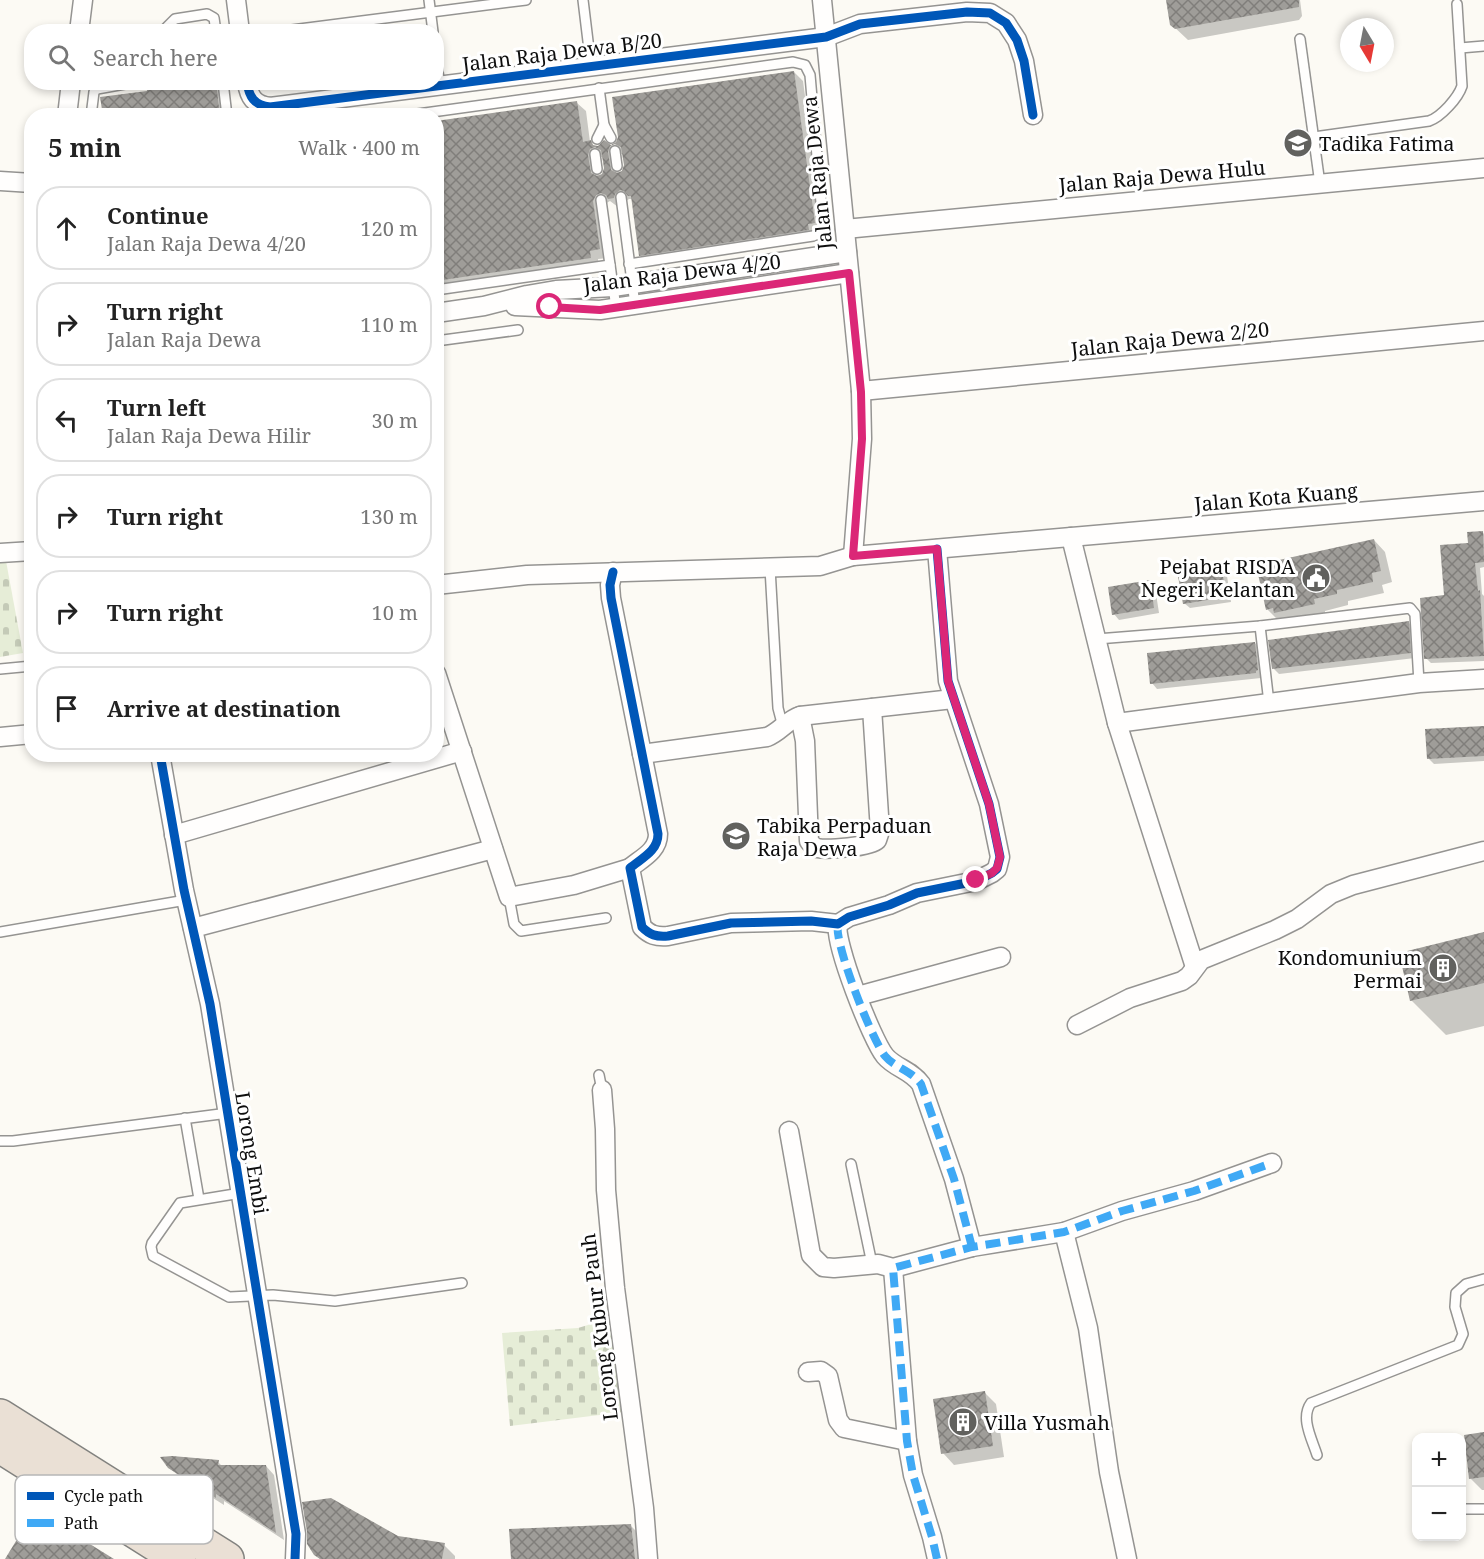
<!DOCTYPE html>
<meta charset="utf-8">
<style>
:root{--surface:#fff;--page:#f6f6f6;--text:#222;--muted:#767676;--line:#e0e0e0}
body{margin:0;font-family:"Noto Serif",serif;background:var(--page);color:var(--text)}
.controls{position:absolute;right:18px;bottom:18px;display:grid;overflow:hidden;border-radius:12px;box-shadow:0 3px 9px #0003}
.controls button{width:54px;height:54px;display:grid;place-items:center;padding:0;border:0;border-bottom:2px solid var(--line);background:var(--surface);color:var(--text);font:30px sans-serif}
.compass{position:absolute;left:1340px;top:18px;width:54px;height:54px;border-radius:50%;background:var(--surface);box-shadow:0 3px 9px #0003;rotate:170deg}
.stop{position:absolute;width:18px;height:18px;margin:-14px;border:4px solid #db2777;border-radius:50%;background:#fff}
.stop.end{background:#db2777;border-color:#fff;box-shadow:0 2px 6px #0008}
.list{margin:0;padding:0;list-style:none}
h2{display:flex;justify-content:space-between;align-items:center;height:78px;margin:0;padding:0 24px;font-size:26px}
h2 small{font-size:20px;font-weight:400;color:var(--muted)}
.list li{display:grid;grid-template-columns:39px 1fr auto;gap:18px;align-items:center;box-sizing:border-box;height:84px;margin:0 12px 12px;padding:0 12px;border:2px solid var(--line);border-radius:24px}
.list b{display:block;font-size:22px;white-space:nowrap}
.list p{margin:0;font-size:20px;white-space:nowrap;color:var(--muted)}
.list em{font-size:20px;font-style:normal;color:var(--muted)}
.icon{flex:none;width:33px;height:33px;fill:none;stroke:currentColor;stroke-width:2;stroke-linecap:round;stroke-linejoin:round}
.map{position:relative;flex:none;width:1484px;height:1559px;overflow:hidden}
.search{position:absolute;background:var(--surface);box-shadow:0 3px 9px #0003;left:24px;top:24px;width:420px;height:66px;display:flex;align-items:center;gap:15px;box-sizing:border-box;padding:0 21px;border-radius:24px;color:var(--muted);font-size:22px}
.panel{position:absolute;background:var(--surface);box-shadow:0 3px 9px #0003;left:24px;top:108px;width:420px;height:654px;border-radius:24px}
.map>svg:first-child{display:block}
.cemetery{fill:url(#cemetery-stones)}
.shadow{fill:#0003;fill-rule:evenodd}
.building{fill:url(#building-cross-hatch);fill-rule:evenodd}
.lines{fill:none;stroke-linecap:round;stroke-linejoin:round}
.lane-casing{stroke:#959492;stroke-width:12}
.street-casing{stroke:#959492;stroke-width:21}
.highway-casing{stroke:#82827f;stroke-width:36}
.lane{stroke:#fffefd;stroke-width:9}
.street{stroke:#fffefd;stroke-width:18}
.highway{stroke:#eae0d5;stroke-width:33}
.quiet{stroke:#3fa9f5;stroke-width:8;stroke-dasharray:15 8;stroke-linecap:butt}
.cycleway-casing{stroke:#fff;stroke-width:13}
.cycleway{stroke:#0057b8;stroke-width:9}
.route{stroke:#db2777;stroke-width:8}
.labels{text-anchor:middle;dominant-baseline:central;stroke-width:6;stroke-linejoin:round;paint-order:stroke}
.street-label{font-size:20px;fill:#0e0e0e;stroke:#fff}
.poi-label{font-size:20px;fill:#0e0e0e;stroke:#fff;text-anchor:start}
.key{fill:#fff;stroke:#b7b7b7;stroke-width:1.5}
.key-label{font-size:16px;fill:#0e0e0e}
</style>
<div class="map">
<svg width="1484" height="1559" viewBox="0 0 1484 1559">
<defs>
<pattern id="cemetery-stones" width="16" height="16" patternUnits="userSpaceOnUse" patternTransform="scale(1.5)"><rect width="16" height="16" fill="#e6edd7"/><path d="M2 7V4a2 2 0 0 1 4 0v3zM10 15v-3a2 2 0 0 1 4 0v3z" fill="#c4cab7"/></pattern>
<pattern id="building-cross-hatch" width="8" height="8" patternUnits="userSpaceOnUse" patternTransform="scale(1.5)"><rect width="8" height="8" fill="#9f9d99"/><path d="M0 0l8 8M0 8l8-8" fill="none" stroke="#807e7b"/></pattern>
</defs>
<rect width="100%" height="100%" fill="#fcfaf4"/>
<g class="cemetery">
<polygon points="6,561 23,653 0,657 0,562"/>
<polygon points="611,1318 624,1412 510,1426 502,1333 578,1328"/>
</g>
<g class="shadow">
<polygon points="1167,0 1300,0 1302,16 1299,20 1188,40 1171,24"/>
<polygon points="195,26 200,32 174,32 177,28"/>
<path d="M 794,72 L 803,81 L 823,232 L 649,264 L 640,255 L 633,199 L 629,199 L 618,207 L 610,201 L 605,204 L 608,258 L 598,259 L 599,266 L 436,290 L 436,122 L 577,103 L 586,111 L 590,142 L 594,146 L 598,147 L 604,142 L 611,146 ZM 620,154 L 624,154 L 625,166 L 623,172 L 619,174 L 617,161 ZM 600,157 L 604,157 L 605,169 L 603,175 L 599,177 L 597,164 Z"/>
<polygon points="148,82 223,82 227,116 105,116 149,92"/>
<polygon points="1482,532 1484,534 1484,567 1480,568 1482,594 1484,596 1484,661 1431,663 1426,658 1445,596 1470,544"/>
<polygon points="1374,540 1385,552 1392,582 1382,585 1384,593 1348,601 1348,605 1325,611 1325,616 1279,621 1267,609"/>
<polygon points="1221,570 1227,576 1231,602 1190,608 1184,603"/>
<polygon points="1149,582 1155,587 1159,613 1119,620 1114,614"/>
<polygon points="1408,622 1414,628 1415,658 1279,674 1273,668"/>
<polygon points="1255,643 1260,649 1263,675 1260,676 1261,678 1157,689 1152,683"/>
<polygon points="1484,728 1484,761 1434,764 1428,758"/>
<polygon points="1484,934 1484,1026 1446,1035 1411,1000"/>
<polygon points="985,1393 996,1404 1004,1457 954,1465 943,1453"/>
<polygon points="1484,1433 1484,1490 1482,1490 1470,1478"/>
<polygon points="218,1462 223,1467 266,1466 274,1475 284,1540 224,1501 224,1505 181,1478 171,1469"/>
<polygon points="630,1525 642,1537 645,1559 512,1559"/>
<polygon points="444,1545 455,1556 455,1559 320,1559 315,1554"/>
</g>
<g class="building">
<polygon points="1166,0 1299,0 1299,7 1175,29 1170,25"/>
<path d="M 794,71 L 815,223 L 808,224 L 809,230 L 639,256 L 631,196 L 628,196 L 624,191 L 620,190 L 615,194 L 614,198 L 608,199 L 606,195 L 601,193 L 596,195 L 593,201 L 600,249 L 590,251 L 591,258 L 436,281 L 436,121 L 577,101 L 583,142 L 591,140 L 593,145 L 598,146 L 604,140 L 611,145 L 616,142 L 618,137 L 612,97 ZM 615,144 L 621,147 L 624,165 L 622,171 L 617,173 L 611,170 L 608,152 L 610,146 ZM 595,147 L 601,150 L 604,168 L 602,174 L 597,176 L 591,173 L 588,155 L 590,149 Z"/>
<polygon points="146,82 216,82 220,116 103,116 100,97 147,91"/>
<polygon points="1483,531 1484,562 1475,563 1478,591 1480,590 1484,656 1424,659 1420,598 1444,595 1440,545 1468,543 1467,532"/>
<polygon points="1374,539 1381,571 1372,573 1373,582 1337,590 1337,594 1314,599 1315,604 1274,613 1273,608 1266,610 1256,565"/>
<polygon points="1222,569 1226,597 1183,604 1178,576"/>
<polygon points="1150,580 1154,608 1112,615 1108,587"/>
<polygon points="1409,621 1411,653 1272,669 1268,640"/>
<polygon points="1255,642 1258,670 1256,671 1256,673 1150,684 1147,653"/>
<polygon points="1484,726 1484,756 1427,759 1425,729"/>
<polygon points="1484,932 1484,983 1410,1001 1399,953"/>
<polygon points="985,1391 993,1446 941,1454 933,1399"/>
<polygon points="1484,1432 1484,1477 1469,1479 1464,1435"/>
<polygon points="172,1456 219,1460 218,1465 266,1465 276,1533 216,1494 216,1498 168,1468 160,1457"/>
<polygon points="331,1498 398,1536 445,1543 442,1559 320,1559 314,1555 307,1544 307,1532 302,1502"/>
<polygon points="35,1510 114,1559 5,1559"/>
<polygon points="631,1524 635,1559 511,1559 509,1529"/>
</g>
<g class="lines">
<g class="lane-casing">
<g id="lane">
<polyline points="429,0 433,32"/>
<polyline points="583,0 591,66"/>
<polyline points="162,32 175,19 207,14 214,18 216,32"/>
<polyline points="276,32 526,0"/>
<polyline points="1300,39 1320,184"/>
<polyline points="1460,48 1484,46"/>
<polyline points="436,58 440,86"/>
<polyline points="223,82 227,116"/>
<polyline points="599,88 604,125 611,138"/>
<polyline points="91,116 94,92 97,89 136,82"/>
<polyline points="403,116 793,62 805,65 810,75 823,226 820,233 813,236 629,264"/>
<path d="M 1314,137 L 1429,121 C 1441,117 1458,98 1462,86 L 1457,4"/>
<polyline points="597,139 604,125"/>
<polyline points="615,151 617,166"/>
<polyline points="595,154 597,169"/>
<polyline points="621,197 635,305"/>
<polyline points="601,200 616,308"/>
<polyline points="436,290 610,265"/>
<polyline points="436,341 518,330"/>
<polyline points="770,568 778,708 783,727"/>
<polyline points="1260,626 1269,703"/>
<polyline points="1097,639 1260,626 1410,608 1415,614 1419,683"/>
<polyline points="0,669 32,666"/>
<polyline points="509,897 514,924 521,931 606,918"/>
<polyline points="0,932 186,900"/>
<polyline points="599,1075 602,1090"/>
<polyline points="185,1118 199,1199"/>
<polyline points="0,1141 13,1141 228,1113"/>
<polyline points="851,1164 872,1264"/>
<polyline points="241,1193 180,1203 152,1243 151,1247 153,1256 229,1297 273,1295 335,1301 462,1283"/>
<path d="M 1317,1455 C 1312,1439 1300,1418 1311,1403 L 1458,1345 L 1463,1334 L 1455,1307 L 1456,1293 L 1466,1284 L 1484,1279"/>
<polyline points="1462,1509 1484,1509"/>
</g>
</g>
<g class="street-casing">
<g id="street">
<polyline points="236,0 240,32"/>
<polyline points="822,0 861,391 862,439 853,556"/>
<polyline points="79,32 83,0"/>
<path d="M 247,82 C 249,97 254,105 270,107 L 826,37 L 860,24 L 967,12 L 990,13 L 1006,23 L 1017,40 L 1024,61 L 1033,115"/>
<polyline points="67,116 71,82"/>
<polyline points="0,181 32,183"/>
<polyline points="845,229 1484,168"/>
<polyline points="515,306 600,310 849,273"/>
<polyline points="436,313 484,306 527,295 556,290 613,287 847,252"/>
<polyline points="861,391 1484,331"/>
<polyline points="1071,537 1117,723 1195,967"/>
<polyline points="0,553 32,551"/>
<path d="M 613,572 L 610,585 L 611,598 L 658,834 C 658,851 642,858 630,868 L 642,927 C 650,935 656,937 668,936 L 731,923 L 811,921 L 838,924 L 849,917 L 889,905 L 917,893 L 976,881 L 992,873 L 997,869 L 1000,857 L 989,804 L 948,681 L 937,549"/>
<polyline points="436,585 527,575 820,566 853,556 1484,501"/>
<polyline points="436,673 509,897 574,885 630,868"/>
<path d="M 800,716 L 805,741 L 809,841 C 812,845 812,846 817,848 C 827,850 870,847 877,840 L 880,831 L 872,708"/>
<polyline points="1117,723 1419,683 1484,679"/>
<polyline points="0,737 32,734"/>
<polyline points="160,754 184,890 210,1004 296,1534 295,1559"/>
<path d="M 642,754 L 767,737 C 780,732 787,720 800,716 L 953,699"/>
<polyline points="174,835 462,751"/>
<path d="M 838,924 C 833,941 872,1040 885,1056 C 895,1068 911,1070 921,1084 L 954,1179 L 972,1247"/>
<polyline points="193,928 493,849"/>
<polyline points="858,996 1001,957"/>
<polyline points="1077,1025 1130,998 1182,981 1189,976 1201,960 1275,930 1297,919 1331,894 1353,885 1484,851"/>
<polyline points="602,1090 605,1129 606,1190 615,1288 644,1508 648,1559"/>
<polyline points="789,1131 811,1255 823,1267 834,1268 878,1264 893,1268 972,1247 1064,1232 1122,1211 1194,1191 1272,1163"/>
<polyline points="1064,1232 1088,1328 1109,1472 1127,1559"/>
<polyline points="893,1268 907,1441 913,1475 932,1537 937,1559"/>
<polyline points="808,1372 821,1371 828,1376 838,1420 844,1428 907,1441"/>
</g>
</g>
<g class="highway-casing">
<g id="highway">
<polyline points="0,1416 227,1559"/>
<polyline points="0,1446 179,1559"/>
</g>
</g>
<use href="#lane" class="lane"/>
<use href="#street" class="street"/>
<use href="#highway" class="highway"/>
<g class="quiet">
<path d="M 838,924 C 833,941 872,1040 885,1056 C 895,1068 911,1070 921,1084 L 954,1179 L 972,1247"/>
<polyline points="937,1559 932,1537 913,1475 907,1441 893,1268 972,1247 1064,1232 1122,1211 1194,1191 1272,1163"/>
</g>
<g class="cycleway-casing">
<g id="cycleway">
<path d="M 247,82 C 249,97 254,105 270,107 L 826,37 L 860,24 L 967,12 L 990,13 L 1006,23 L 1017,40 L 1024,61 L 1033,115"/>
<path d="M 613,572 L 610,585 L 611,598 L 658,834 C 658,851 642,858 630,868 L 642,927 C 650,935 656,937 668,936 L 731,923 L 811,921 L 838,924 L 849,917 L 889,905 L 917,893 L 976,881 L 992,873 L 997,869 L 1000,857 L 989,804 L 948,681 L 937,549"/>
<polyline points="160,754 184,890 210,1004 296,1534 295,1559"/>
</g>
</g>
<use href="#cycleway" class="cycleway"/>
</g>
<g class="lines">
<polyline class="route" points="550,307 600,310 849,273 861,392 862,439 853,556 937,549 948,681 989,804 1000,857 997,868 992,873 976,880"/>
</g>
<defs>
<g id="school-disc" transform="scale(1.5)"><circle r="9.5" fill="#61615e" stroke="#fff"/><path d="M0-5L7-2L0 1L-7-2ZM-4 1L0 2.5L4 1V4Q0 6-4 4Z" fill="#fff"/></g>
<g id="civic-disc" transform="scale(1.5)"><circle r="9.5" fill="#61615e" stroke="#fff"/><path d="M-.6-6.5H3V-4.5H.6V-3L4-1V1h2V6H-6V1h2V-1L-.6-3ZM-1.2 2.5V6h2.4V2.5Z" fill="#fff"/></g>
<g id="building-disc" transform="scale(1.5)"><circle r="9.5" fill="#61615e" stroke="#fff"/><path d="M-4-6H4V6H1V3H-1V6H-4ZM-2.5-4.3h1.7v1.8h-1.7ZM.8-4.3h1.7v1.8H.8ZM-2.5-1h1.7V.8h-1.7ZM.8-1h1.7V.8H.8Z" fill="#fff"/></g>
</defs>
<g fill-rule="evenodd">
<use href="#school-disc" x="1298" y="143"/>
<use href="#civic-disc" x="1316" y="578"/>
<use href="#school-disc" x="736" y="836"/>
<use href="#building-disc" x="1443" y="968"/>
<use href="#building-disc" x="963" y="1422"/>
</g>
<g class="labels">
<g class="street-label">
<text transform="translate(562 52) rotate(-7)">Jalan Raja Dewa B/20</text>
<text transform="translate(817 173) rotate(-96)">Jalan Raja Dewa</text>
<text transform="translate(1162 176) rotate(-5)">Jalan Raja Dewa Hulu</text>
<text transform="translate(682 273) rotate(-7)">Jalan Raja Dewa 4/20</text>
<text transform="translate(1170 339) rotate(-6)">Jalan Raja Dewa 2/20</text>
<text transform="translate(1276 497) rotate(-5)">Jalan Kota Kuang</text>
<text transform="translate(252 1153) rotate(81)">Lorong Embi</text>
<text transform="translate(599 1327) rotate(-97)">Lorong Kubur Pauh</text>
</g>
<g class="poi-label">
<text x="1319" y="143">Tadika Fatima</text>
<text x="1295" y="566" text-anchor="end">Pejabat RISDA<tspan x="1295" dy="23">Negeri Kelantan</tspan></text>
<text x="757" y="825">Tabika Perpaduan<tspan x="757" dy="23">Raja Dewa</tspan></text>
<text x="1422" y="957" text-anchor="end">Kondomunium<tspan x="1422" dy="23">Permai</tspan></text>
<text x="984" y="1422">Villa Yusmah</text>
</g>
</g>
<rect x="15" y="1475" width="198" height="69" rx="9" class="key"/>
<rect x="27" y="1492" width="27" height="8" fill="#0057b8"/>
<rect x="27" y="1519" width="27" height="8" fill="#3fa9f5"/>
<g class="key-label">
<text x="64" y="1502">Cycle path</text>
<text x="64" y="1529">Path</text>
</g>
</svg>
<div class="controls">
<button>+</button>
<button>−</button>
</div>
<svg class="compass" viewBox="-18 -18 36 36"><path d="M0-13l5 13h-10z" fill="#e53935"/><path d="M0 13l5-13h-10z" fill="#767676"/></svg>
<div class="stop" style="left:550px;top:307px"></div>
<div class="stop end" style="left:976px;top:880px"></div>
<div class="search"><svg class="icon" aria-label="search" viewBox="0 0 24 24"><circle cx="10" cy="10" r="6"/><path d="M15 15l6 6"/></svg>Search here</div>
<section class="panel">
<h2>5 min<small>Walk · 400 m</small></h2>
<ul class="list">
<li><svg class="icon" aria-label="ahead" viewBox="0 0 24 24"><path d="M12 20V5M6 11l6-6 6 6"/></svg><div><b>Continue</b><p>Jalan Raja Dewa 4/20</p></div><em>120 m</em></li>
<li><svg class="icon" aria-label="right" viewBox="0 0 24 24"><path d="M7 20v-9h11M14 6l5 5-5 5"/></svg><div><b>Turn right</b><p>Jalan Raja Dewa</p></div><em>110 m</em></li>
<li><svg class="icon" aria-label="left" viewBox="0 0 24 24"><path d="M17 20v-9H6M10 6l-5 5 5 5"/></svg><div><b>Turn left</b><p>Jalan Raja Dewa Hilir</p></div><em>30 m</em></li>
<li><svg class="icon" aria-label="right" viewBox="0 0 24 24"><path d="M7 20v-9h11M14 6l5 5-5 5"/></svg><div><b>Turn right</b></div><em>130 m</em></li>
<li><svg class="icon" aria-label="right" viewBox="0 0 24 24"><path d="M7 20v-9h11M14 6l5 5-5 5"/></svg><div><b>Turn right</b></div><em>10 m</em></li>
<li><svg class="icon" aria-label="arrive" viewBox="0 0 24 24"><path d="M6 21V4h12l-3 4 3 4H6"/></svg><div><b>Arrive at destination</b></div></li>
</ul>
</section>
</div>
